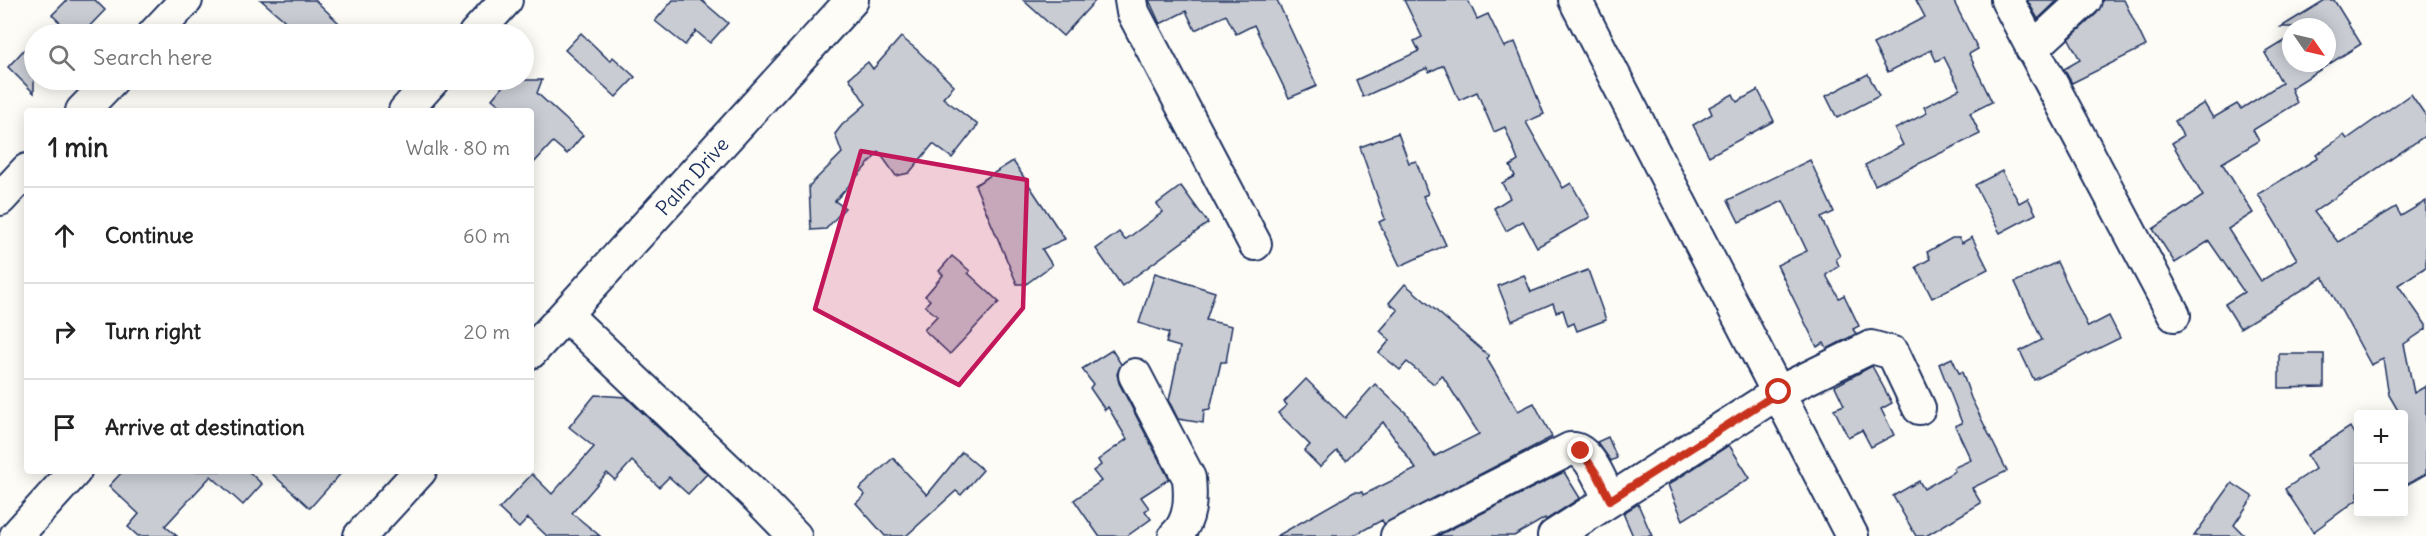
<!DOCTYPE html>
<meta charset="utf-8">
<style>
:root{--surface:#fff;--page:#f2f2f2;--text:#222;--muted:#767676;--line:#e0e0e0}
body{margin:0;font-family:Delius,sans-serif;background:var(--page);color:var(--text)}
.controls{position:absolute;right:18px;bottom:18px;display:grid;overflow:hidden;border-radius:6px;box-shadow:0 3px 15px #0003}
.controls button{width:54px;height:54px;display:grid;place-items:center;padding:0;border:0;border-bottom:2px solid var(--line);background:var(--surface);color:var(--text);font:30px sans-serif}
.compass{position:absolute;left:2282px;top:18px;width:54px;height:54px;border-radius:50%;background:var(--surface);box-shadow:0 3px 15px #0003;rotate:124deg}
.stop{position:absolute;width:18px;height:18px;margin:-14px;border:4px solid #c8321e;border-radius:50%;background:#fff}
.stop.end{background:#c8321e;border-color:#fff;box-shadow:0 2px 6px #0008}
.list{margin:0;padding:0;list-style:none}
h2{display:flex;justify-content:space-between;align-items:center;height:78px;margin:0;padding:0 24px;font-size:26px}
h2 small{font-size:20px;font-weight:400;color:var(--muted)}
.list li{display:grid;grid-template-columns:39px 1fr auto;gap:18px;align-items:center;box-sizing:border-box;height:96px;padding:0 24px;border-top:2px solid var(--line)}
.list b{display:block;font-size:22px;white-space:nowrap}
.list em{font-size:20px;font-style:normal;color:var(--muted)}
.icon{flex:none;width:33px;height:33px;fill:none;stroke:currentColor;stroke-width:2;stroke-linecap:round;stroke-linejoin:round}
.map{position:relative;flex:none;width:2426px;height:536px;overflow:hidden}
.search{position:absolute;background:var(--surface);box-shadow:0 3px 15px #0003;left:24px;top:24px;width:510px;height:66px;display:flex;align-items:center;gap:15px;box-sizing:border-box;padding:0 21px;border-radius:33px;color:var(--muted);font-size:22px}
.panel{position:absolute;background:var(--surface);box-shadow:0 3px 15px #0003;left:24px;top:108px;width:510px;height:366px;border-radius:6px}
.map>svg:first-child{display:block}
.building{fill:#c9ccd3;stroke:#1b2f5e;stroke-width:1.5}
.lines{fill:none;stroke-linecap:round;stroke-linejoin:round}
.minor-casing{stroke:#1b2f5e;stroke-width:36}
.minor{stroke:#fdfcf7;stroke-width:32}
.route{stroke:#c8321e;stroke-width:8}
.marked{fill:#c2185b;fill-opacity:0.2;stroke:#c2185b;stroke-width:4.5;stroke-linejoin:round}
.labels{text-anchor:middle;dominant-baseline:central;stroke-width:6;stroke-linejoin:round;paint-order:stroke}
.street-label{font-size:20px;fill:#1b2f5e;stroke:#fdfcf7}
</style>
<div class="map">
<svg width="2426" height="536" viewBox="0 0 2426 536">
<rect width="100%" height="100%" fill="#fdfcf7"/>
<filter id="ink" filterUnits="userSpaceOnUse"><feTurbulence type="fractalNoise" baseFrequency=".0167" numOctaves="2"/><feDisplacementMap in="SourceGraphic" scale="12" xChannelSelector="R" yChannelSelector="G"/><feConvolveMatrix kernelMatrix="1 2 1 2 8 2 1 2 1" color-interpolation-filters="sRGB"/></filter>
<g filter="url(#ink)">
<g class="building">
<polygon points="67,0 95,0 105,10 82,34 72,34 52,15"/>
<polygon points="261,0 315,0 339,23 328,34 315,34 305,25 298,32"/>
<polygon points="673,0 701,0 728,23 710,43 696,31 685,45 655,21"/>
<polygon points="1023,0 1096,0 1063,36"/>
<polygon points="1149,0 1277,0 1317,86 1289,98 1254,25 1236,34 1226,15 1195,30 1186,11 1160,24"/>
<polygon points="1404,0 1468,0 1477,19 1488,14 1504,47 1515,42 1544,114 1526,122 1563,188 1571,183 1590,217 1537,247 1523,221 1506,231 1494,208 1510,198 1502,183 1515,176 1510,166 1518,161 1505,127 1494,132 1477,92 1459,100 1444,65 1429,72 1427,68 1363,97 1356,80 1419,51 1414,41 1422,37"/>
<polygon points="1916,0 1953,0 1978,49 1969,54 1992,102 1970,113 1980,134 1875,185 1865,165 1903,145 1895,129 1927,113 1924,107 1960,89 1944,57 1936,61 1931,50 1888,72 1873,44 1925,17"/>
<polygon points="2027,0 2058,0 2038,19"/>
<polygon points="2102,0 2124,0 2146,46 2072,83 2064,69 2080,60 2069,39 2097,13"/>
<polygon points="2325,0 2334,0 2361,44 2291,88 2297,103 2253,130 2259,141 2222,163 2253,213 2228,229 2261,281 2297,259 2258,194 2318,158 2316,155 2344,135 2347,139 2411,94 2426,116 2426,135 2314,212 2338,242 2396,207 2401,216 2426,201 2426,267 2398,285 2426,325 2426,329 2404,344 2414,393 2426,386 2426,474 2403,487 2403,414 2400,414 2389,395 2383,359 2371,365 2323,277 2240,328 2225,304 2244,292 2209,241 2175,263 2153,229 2203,196 2172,143 2183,136 2175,121 2204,103 2213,118 2237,104 2241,109 2282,83 2265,53 2291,37 2291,63 2327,63 2327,27 2281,27"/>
<polygon points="581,33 610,61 613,57 635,77 616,97 565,50"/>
<polygon points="901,37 916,49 954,86 943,98 978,125 952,158 933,144 909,173 896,176 879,152 835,201 845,208 826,229 811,230 809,186 842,153 835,134 842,125 866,104 849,78 868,62 873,69"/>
<polygon points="34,39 34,93 8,67"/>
<polygon points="1868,74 1879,96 1837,118 1826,96"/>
<polygon points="508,80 542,80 537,93 583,135 567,154 553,142 531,166 531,111 507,111 492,99"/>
<polygon points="1758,90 1774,121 1709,156 1693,125 1712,114 1709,107 1733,94 1737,102"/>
<polygon points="1398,133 1409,163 1416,161 1428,194 1423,196 1446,245 1400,266 1379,222 1385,219 1360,147"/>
<polygon points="1810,160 1834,212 1821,218 1840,256 1836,259 1839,266 1826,275 1839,298 1844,295 1859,326 1853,329 1856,334 1827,349 1824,343 1817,347 1777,265 1807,251 1783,201 1739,222 1728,200"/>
<polygon points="1013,161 1065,239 1042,249 1052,265 1026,284 1017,284 975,185"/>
<polygon points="2002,171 2019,203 2028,198 2036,214 2000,233 1975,185"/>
<polygon points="1181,186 1208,223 1122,286 1096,249 1119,232 1125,240 1163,212 1157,204"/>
<polygon points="1972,237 1988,269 1932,298 1916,267 1930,259 1927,252 1952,238 1959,238 1962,243"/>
<polygon points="952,256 970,271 968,273 999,302 950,354 924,330 937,316 925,306 930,300 925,296 943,275 939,271"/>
<polygon points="2057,262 2088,327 2109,316 2120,338 2034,380 2020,351 2042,340 2015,282"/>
<polygon points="1588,270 1606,320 1577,331 1574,323 1568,326 1563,310 1556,312 1553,303 1512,321 1498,286 1524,275 1531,292"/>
<polygon points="1155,273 1215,292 1206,320 1232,326 1226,362 1221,362 1210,409 1204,410 1203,423 1178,419 1169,401 1180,347 1166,343 1169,333 1139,323"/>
<polygon points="1405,284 1489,356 1487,359 1518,411 1534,403 1552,437 1384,524 1382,520 1353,536 1277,536 1354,492 1362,492 1363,495 1416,469 1383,422 1346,460 1337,451 1320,467 1304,451 1310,445 1278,413 1287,405 1284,402 1306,379 1345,418 1375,384 1406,413 1435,456 1479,434 1442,375 1434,384 1407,362 1400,370 1379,353 1390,340 1380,331 1398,310 1389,303"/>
<polygon points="1112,350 1121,364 1117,374 1119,383 1169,479 1141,497 1149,508 1145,511 1151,519 1127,536 1099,536 1074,500 1101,481 1093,471 1101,465 1098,460 1127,439 1108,407 1105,410 1090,388 1093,384 1082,369"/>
<polygon points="2279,354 2324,354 2324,387 2279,388"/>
<polygon points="1952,358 1959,373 1962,372 1971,398 2007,471 1972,488 1981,503 1926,536 1916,536 1893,496 1919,481 1924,489 1955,471 1953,468 1971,460 1955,426 1962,423 1939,364"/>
<polygon points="1872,366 1892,403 1881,409 1894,435 1871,447 1862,430 1848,437 1834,409 1844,405 1835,386"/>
<polygon points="595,395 626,397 707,474 688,494 669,477 659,487 632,461 615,480 607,473 572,513 600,536 547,536 528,518 519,528 499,509 532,474 552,494 594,447 569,427"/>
<polygon points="2350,427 2358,441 2358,499 2313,532 2285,489 2315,469 2307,455"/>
<polygon points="1608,437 1617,458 1611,461 1597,442"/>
<polygon points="1729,445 1750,478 1683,520 1668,485"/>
<polygon points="962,452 983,470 961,495 956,491 906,536 885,536 856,503 865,495 859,489 893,458 927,495"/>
<polygon points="123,471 248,471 262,484 243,505 211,476 165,526 177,536 138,536 128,527 139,514 109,486"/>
<polygon points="269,471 343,471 310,508"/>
<polygon points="1564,472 1580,498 1546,520 1545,518 1514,536 1437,536"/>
<polygon points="2232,483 2253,497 2234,525 2245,536 2194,536"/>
<polygon points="1638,504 1652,536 1633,536 1623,513"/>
</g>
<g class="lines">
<g class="minor-casing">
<g id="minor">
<polyline points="1131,0 1133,12 1255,244"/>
<polyline points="1575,0 1852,536"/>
<polyline points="2007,0 2174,315"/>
<polyline points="154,34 186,0"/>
<polyline points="475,34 506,0"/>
<polyline points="2032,49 2085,0"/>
<polyline points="82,111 112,80"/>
<polyline points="405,111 433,80"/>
<polyline points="0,199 27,170"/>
<polyline points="566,315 757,497 795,536"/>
<polyline points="531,352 852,0"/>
<path d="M 1135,375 L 1189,478 C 1191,499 1191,521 1175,536"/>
<polyline points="16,536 75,471"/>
<polyline points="360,536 420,471"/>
<path d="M 1397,536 L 1570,449 C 1588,446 1603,485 1609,500"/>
<polyline points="1554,536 1779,392 1871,347 1893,353 1919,408"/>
</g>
</g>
<use href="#minor" class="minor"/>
</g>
</g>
<g class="lines" filter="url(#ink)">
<polyline class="route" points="1581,451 1598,476 1610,500 1779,392"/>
</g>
<path class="marked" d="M 861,151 L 1027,180 L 1023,308 L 959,385 L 815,309 Z"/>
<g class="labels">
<g class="street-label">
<text transform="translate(692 176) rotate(-48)">Palm Drive</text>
</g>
</g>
</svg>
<div class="controls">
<button>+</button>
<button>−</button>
</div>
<svg class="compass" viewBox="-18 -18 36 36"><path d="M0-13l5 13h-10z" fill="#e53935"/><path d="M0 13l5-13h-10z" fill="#767676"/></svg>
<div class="stop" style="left:1779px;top:392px"></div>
<div class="stop end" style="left:1581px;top:451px"></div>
<div class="search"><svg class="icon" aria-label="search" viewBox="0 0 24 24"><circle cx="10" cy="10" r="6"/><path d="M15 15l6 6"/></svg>Search here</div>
<section class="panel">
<h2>1 min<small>Walk · 80 m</small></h2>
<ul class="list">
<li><svg class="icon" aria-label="ahead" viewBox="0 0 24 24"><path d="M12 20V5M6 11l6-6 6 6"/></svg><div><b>Continue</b></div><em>60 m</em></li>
<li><svg class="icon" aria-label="right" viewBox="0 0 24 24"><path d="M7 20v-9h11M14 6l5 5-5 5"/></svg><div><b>Turn right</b></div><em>20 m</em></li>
<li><svg class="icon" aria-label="arrive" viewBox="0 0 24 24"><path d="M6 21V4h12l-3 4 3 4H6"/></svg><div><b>Arrive at destination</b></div></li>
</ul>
</section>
</div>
